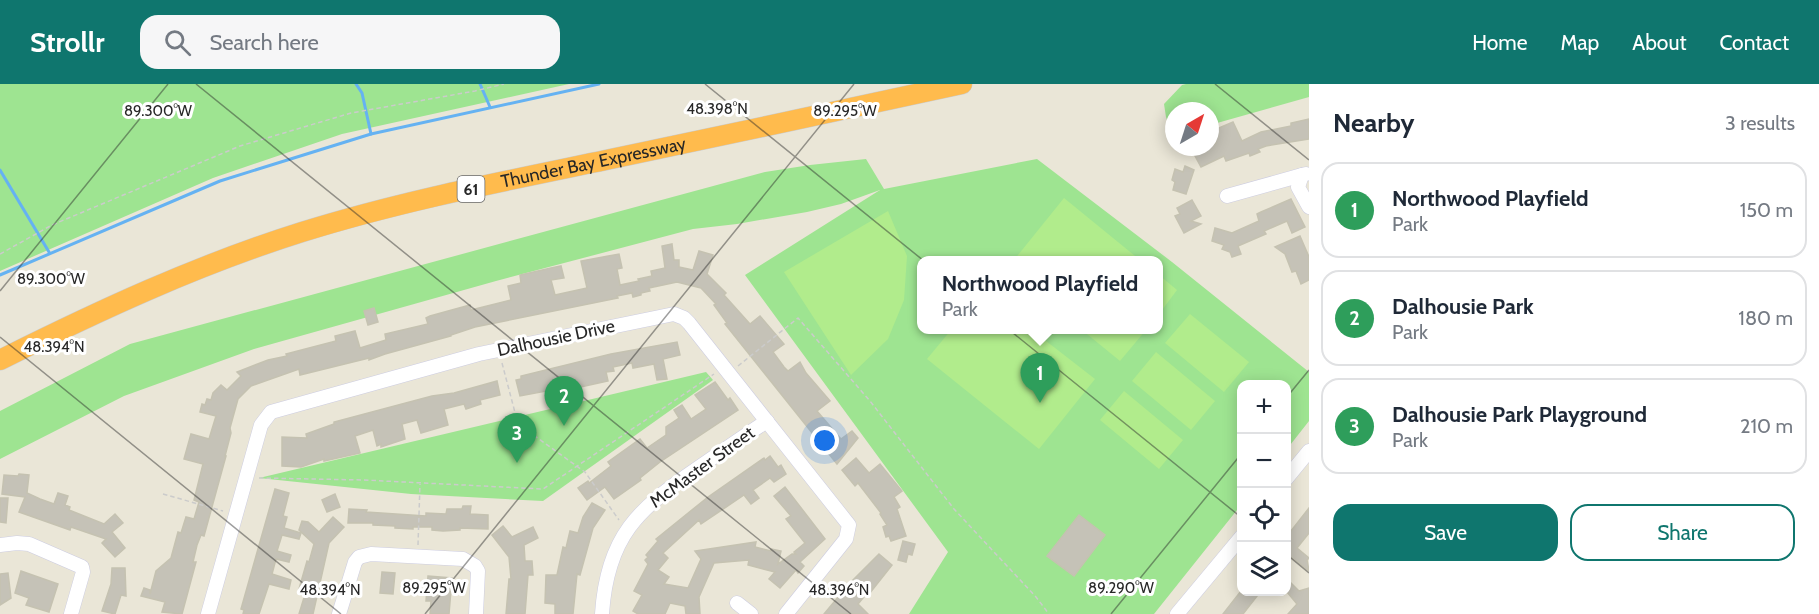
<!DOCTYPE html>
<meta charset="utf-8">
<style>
:root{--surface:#fff;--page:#f6f6f7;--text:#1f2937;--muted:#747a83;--line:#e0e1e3;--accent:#0f766e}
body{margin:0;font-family:Cabin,sans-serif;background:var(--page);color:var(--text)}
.controls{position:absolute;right:18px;bottom:18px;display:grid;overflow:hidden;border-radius:12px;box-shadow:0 3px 15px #0003}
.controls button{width:54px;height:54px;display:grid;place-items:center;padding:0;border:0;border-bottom:2px solid var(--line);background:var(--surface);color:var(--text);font:30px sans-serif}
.compass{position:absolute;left:1165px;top:18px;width:54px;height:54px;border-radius:50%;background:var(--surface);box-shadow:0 3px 15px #0003;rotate:39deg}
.you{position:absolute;left:825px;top:357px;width:21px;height:21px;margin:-15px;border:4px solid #fff;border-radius:50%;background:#1a73e8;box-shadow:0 0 0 9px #1a73e833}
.badge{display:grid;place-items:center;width:39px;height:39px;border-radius:50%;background:var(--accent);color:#fff;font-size:20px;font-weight:700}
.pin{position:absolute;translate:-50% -50px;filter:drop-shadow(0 2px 3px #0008)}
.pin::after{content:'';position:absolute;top:32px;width:21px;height:18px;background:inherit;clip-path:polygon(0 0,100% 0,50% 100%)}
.popup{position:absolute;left:917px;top:172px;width:246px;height:78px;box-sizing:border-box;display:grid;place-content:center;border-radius:12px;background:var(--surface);filter:drop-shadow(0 2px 4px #0005);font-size:20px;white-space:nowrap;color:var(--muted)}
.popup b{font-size:22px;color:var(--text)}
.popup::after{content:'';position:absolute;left:50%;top:100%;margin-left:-12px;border:12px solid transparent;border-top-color:var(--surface)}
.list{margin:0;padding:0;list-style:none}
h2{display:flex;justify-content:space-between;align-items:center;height:78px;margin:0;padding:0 24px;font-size:26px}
h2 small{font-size:20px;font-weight:400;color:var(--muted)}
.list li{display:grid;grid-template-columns:39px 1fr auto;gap:18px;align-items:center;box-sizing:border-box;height:96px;margin:0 12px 12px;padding:0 12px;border:2px solid var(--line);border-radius:18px}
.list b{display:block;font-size:22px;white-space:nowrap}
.list p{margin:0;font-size:20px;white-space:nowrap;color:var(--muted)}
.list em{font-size:20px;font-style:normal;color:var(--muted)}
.actions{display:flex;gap:12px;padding:18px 24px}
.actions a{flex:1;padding:14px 0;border:2px solid var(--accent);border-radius:18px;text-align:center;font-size:21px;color:var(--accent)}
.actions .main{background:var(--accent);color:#fff}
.icon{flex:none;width:33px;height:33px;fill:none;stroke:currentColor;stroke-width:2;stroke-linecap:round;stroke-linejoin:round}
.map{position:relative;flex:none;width:1309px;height:530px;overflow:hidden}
header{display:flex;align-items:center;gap:36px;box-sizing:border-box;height:84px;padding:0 30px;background:var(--accent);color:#fff}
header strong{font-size:28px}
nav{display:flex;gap:33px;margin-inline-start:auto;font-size:21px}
.search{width:420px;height:54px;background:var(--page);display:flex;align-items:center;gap:15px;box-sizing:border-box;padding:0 21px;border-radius:18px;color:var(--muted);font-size:22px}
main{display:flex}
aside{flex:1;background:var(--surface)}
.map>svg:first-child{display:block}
.green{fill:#9ee491;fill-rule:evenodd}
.pitch{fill:#b1ec8c}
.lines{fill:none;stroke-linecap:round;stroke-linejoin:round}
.stream{stroke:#65b2f2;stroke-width:3}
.building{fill:#c5c2b7;stroke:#c5c2b1;stroke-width:1.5}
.minor-casing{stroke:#cdcde1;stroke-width:15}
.highway-casing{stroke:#cbcbcb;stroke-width:21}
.path{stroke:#cbcbcb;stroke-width:1.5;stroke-dasharray:4.5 3;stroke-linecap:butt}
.minor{stroke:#fff;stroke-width:14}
.highway{stroke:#ffbb4d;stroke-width:20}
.ticks{fill:none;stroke:#272727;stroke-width:1.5;stroke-opacity:0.45}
.labels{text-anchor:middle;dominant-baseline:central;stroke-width:6;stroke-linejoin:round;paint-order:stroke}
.shield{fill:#fff;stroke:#686868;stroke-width:1.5}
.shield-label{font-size:16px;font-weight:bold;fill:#272727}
.street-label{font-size:18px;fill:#272727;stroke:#fff}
.ticks-label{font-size:15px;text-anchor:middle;fill:#272727;stroke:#fff;stroke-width:6;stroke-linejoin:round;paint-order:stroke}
</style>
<header>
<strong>Strollr</strong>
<div class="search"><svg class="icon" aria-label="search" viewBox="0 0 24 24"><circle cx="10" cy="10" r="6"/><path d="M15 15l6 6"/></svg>Search here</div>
<nav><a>Home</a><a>Map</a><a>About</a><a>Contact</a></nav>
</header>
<main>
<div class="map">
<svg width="1309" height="530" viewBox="0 0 1309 530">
<rect width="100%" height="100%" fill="#eae6d7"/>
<g class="green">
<polygon points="0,0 569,0 342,50 213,94 0,187"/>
<polygon points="1186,0 1309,0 1309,13 1210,41 1210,27 1174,27 1173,53 1166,33 1164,20 1182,1"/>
<path d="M 866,75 L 884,105 L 1037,75 L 1172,178 L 1309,288 L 1309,337 L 1287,365 L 1286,300 L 1242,300 L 1241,421 L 1154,530 L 909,530 L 948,468 L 745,191 L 880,106 L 841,120 L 807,128 L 737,140 L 693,145 L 496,197 L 254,265 L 124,312 L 0,375 L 0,327 L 130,260 L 765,88 L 810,81 ZM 922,176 L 1158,176 L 1158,246 L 922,246 Z"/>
<polygon points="706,288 713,296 543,417 411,410 259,394"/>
</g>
<g class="pitch">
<polygon points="1064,114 1140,176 1014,176"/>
<polygon points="888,127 907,172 904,216 888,255 851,291 784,188"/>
<polygon points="1159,191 1177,206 1159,230"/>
<polygon points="1190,230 1249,278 1224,308 1165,259"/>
<polygon points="951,246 1032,246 1095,295 1039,365 927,275"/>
<polygon points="1082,246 1146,246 1120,277"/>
<polygon points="1156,268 1215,317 1191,346 1132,297"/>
<polygon points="1124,307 1183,356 1159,385 1100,336"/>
</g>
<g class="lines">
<g class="stream">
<polyline points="356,0 362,9 371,50"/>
<polyline points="480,0 490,23"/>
<polyline points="0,86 49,168"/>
<polyline points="0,191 220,97 371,50 599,0"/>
</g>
</g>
<g class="building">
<polygon points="1309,35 1309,55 1266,62 1258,65 1260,68 1250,72 1249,69 1226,77 1224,72 1201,83 1194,70 1216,59 1212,47 1233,38 1242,57 1261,48 1291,42 1291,39"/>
<polygon points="1185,82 1194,86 1186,110 1173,106 1175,98 1172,96 1175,85 1183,88"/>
<polygon points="1291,115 1305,143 1292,149 1287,137 1264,147 1266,150 1238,162 1241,170 1232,173 1230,168 1222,165 1224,161 1212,157 1215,144 1232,149 1259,137 1257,130 1261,128"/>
<polygon points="1192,116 1201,132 1191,137 1201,140 1184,149 1175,132 1180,130 1177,124"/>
<polygon points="1300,152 1309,173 1309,196 1301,200 1296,187 1292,188 1285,170 1275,163"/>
<polygon points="672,160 674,176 679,176 679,183 693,186 699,167 713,171 707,190 726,209 724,211 750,240 760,232 784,260 773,268 784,283 788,287 800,278 806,289 830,317 817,327 841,355 852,347 858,354 837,380 725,240 727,239 714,221 716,220 701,204 677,198 649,204 650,207 641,209 641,211 633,213 632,209 617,212 618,214 475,243 451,251 451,252 385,270 369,276 369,274 300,291 299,285 251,302 238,315 230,344 231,349 225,372 226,372 204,452 201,451 197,461 193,478 196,478 182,530 162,528 165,518 141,512 144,504 150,506 150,510 156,487 171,474 178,448 181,449 186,433 194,435 199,418 194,416 203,380 184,375 191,350 209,355 216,332 200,328 202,320 205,321 207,315 211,316 213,309 221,301 227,306 241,292 237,288 268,276 287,272 286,270 336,257 335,252 355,247 360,264 386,256 385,250 428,240 426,234 430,232 470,221 471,226 511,216 508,202 521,199 520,191 551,184 561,182 564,194 551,196 555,211 587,204 581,177 619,170 622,184 617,185 620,201 639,197 638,195 652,192 651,187 665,184 662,162"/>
<polygon points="374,224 378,238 368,241 364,227"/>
<polygon points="677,258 680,271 663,275 667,295 657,296 654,280 633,284 632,279 613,283 614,287 606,288 608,297 576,304 579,314 569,317 566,306 563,306 562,304 520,312 516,296 521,295 521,292 611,270"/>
<polygon points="497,297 500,311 480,316 481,320 466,325 464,320 444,325 448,341 421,349 417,336 402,340 405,355 381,363 381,360 377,362 373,346 355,352 360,369 324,377 324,375 301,383 282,382 282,353 307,354 306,350 334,340 334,338 432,312 454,309"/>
<polygon points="715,298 728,316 730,314 738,326 660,378 640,394 641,396 614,415 605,403 587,416 578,404 588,397 589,399 611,382 608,378 640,355 647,364 666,351 666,343 679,334 674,326 682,321 691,335 706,325 695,311"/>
<polygon points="770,372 778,383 781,381 786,390 774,398 770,394 753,406 759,414 751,420 744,411 701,440 699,436 663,469 668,474 658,486 669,493 664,500 688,504 701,475 695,467 756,458 755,463 771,467 771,465 781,467 778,480 792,470 796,470 794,468 805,459 786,435 791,432 774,412 785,403 825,455 800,478 804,482 798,489 796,486 780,504 769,495 775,488 748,481 749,476 714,479 699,513 700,530 686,530 685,522 670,519 665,530 638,530 633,527 642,511 634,507 648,480 645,476 648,473 646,471 658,457 656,455 708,413 764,374 765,376"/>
<polygon points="856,374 869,389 880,380 902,407 894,413 900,423 897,425 906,452 891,457 889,452 886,453 883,443 887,441 880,430 881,429 858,399 855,402 842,386"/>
<polygon points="19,390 29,391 27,409 40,415 54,420 58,409 68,412 65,421 70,423 69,426 104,440 115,430 123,439 112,448 125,464 115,473 102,459 106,455 71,443 70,446 19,428 25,413 2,410 4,391 18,392"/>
<polygon points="275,405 289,409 283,432 287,433 284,444 301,449 299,455 282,451 277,467 291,471 289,478 276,475 272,490 291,496 289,505 269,500 259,530 243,530 244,526 241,525"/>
<polygon points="335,410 340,423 327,428 322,416"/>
<polygon points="0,414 8,414 6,439 0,438"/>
<polygon points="592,419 605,426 593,444 580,491 577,490 573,530 555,530 555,520 545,519 546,491 557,491 563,463 566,464 570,447 578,449 583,433"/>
<polygon points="463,422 471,422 470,430 488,431 488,445 460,444 460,446 443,447 432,446 432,443 413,443 413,445 395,444 395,442 373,441 373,439 348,439 349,425 367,426 366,428 426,432 426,429 446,430 447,425 462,425"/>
<polygon points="1309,424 1309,449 1297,464 1309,474 1307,476 1309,487 1287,470 1287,452"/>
<polygon points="1079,431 1105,451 1074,492 1047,472"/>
<polygon points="333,433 344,443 329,459 313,530 299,530 306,507 299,505 307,477 309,478 314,460 299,446 302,437 308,438 319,448"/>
<polygon points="503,442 512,453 533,443 538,454 524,461 525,477 532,477 533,491 528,491 525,530 506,530 509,495 511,495 509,473 492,451"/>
<polygon points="903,457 915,460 912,471 908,470 906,478 898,476"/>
<polygon points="879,470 892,481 869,510 868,508 858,520 868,530 824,530 849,500"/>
<polygon points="112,484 125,484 126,512 121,511 115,530 102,527 111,500"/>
<polygon points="21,487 58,500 49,528 26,521 29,514 15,509"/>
<polygon points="382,488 395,489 393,510 380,509"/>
<polygon points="8,489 11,514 0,521 0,490"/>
<polygon points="428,492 452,494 449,530 430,530 431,517 426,517"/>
<polygon points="1291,499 1299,507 1309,504 1309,530 1288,530 1297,520 1287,508 1287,503"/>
<polygon points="1241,507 1251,507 1257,512 1243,530 1223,530"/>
</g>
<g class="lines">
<g class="minor-casing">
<g id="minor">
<polyline points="1306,90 1302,91 1298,103 1309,123"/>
<polyline points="1227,112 1302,91"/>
<polyline points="1286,395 1309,367"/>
<polyline points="0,461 17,459 29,460 82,483 83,488 71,530"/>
<polyline points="737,519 751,530"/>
<polyline points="208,530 261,341 271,328 479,270 674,230 684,234 689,239 849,441 846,455 786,530"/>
<polyline points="339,530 355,478 359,473 371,470 463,475 475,482 478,487 476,530"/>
<path d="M 602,530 C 607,452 638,425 698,384 C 721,368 744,352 767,337"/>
<polyline points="1177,530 1242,452"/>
</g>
</g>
<g class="highway-casing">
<g id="highway">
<path id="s1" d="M 0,276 C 98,227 197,181 302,148 C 401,117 505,97 606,76 C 725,51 843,26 962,0"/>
</g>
</g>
<g class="path">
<polyline points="0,170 52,141 240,62 351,29 475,7 504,0"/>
<polyline points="502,279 518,340 585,388 619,436"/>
<polyline points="738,282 798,234 870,317 954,425 1036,513 1049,530"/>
<polyline points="259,394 364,396 543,405 714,290"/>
<polyline points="163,410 223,427"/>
<polyline points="418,461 420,400"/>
</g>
<use href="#minor" class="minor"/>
<use href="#highway" class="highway"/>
</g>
<path class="ticks" d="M 196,0 L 851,530M 705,0 L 1242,434M 1215,0 L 1309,76M 0,207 L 168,0M 0,253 L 341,530M 1286,314 L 1309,286M 1286,470 L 1309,489M 425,530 L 854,0M 1111,530 L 1242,369"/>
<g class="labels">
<rect class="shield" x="457.5" y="92" width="27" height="26" rx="4.5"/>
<g class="shield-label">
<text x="471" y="105">61</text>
</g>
<g class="street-label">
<text stroke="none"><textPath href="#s1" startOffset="628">Thunder Bay Expressway</textPath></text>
<text transform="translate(556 254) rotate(-12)">Dalhousie Drive</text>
<text transform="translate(702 383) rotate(-36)">McMaster Street</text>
</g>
</g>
<g class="ticks-label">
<text x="717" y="30">48.398°N</text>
<text x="158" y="32">89.300°W</text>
<text x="845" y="32">89.295°W</text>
<text x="51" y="200">89.300°W</text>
<text x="54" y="268">48.394°N</text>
<text x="434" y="509">89.295°W</text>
<text x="1121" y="509">89.290°W</text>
<text x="330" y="511">48.394°N</text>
<text x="839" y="511">48.396°N</text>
</g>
</svg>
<div class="controls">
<button>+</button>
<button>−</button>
<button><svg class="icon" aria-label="locate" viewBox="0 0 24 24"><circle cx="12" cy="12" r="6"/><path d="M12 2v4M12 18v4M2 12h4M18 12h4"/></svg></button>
<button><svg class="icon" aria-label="layers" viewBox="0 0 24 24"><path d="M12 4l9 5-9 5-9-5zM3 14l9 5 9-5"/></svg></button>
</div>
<svg class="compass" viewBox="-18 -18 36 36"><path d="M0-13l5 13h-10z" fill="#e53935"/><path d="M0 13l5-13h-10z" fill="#747a83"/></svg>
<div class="you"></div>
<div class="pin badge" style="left:1040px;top:319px;background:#2e9e5b">1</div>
<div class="popup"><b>Northwood Playfield</b>Park</div>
<div class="pin badge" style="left:564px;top:342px;background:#2e9e5b">2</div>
<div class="pin badge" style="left:517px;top:379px;background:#2e9e5b">3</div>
</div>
<aside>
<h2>Nearby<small>3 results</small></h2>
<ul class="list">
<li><span class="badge" style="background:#2e9e5b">1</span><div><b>Northwood Playfield</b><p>Park</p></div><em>150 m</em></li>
<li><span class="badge" style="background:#2e9e5b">2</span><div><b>Dalhousie Park</b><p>Park</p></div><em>180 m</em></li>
<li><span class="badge" style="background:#2e9e5b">3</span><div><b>Dalhousie Park Playground</b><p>Park</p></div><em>210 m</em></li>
</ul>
<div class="actions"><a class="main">Save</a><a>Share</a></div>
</aside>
</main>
